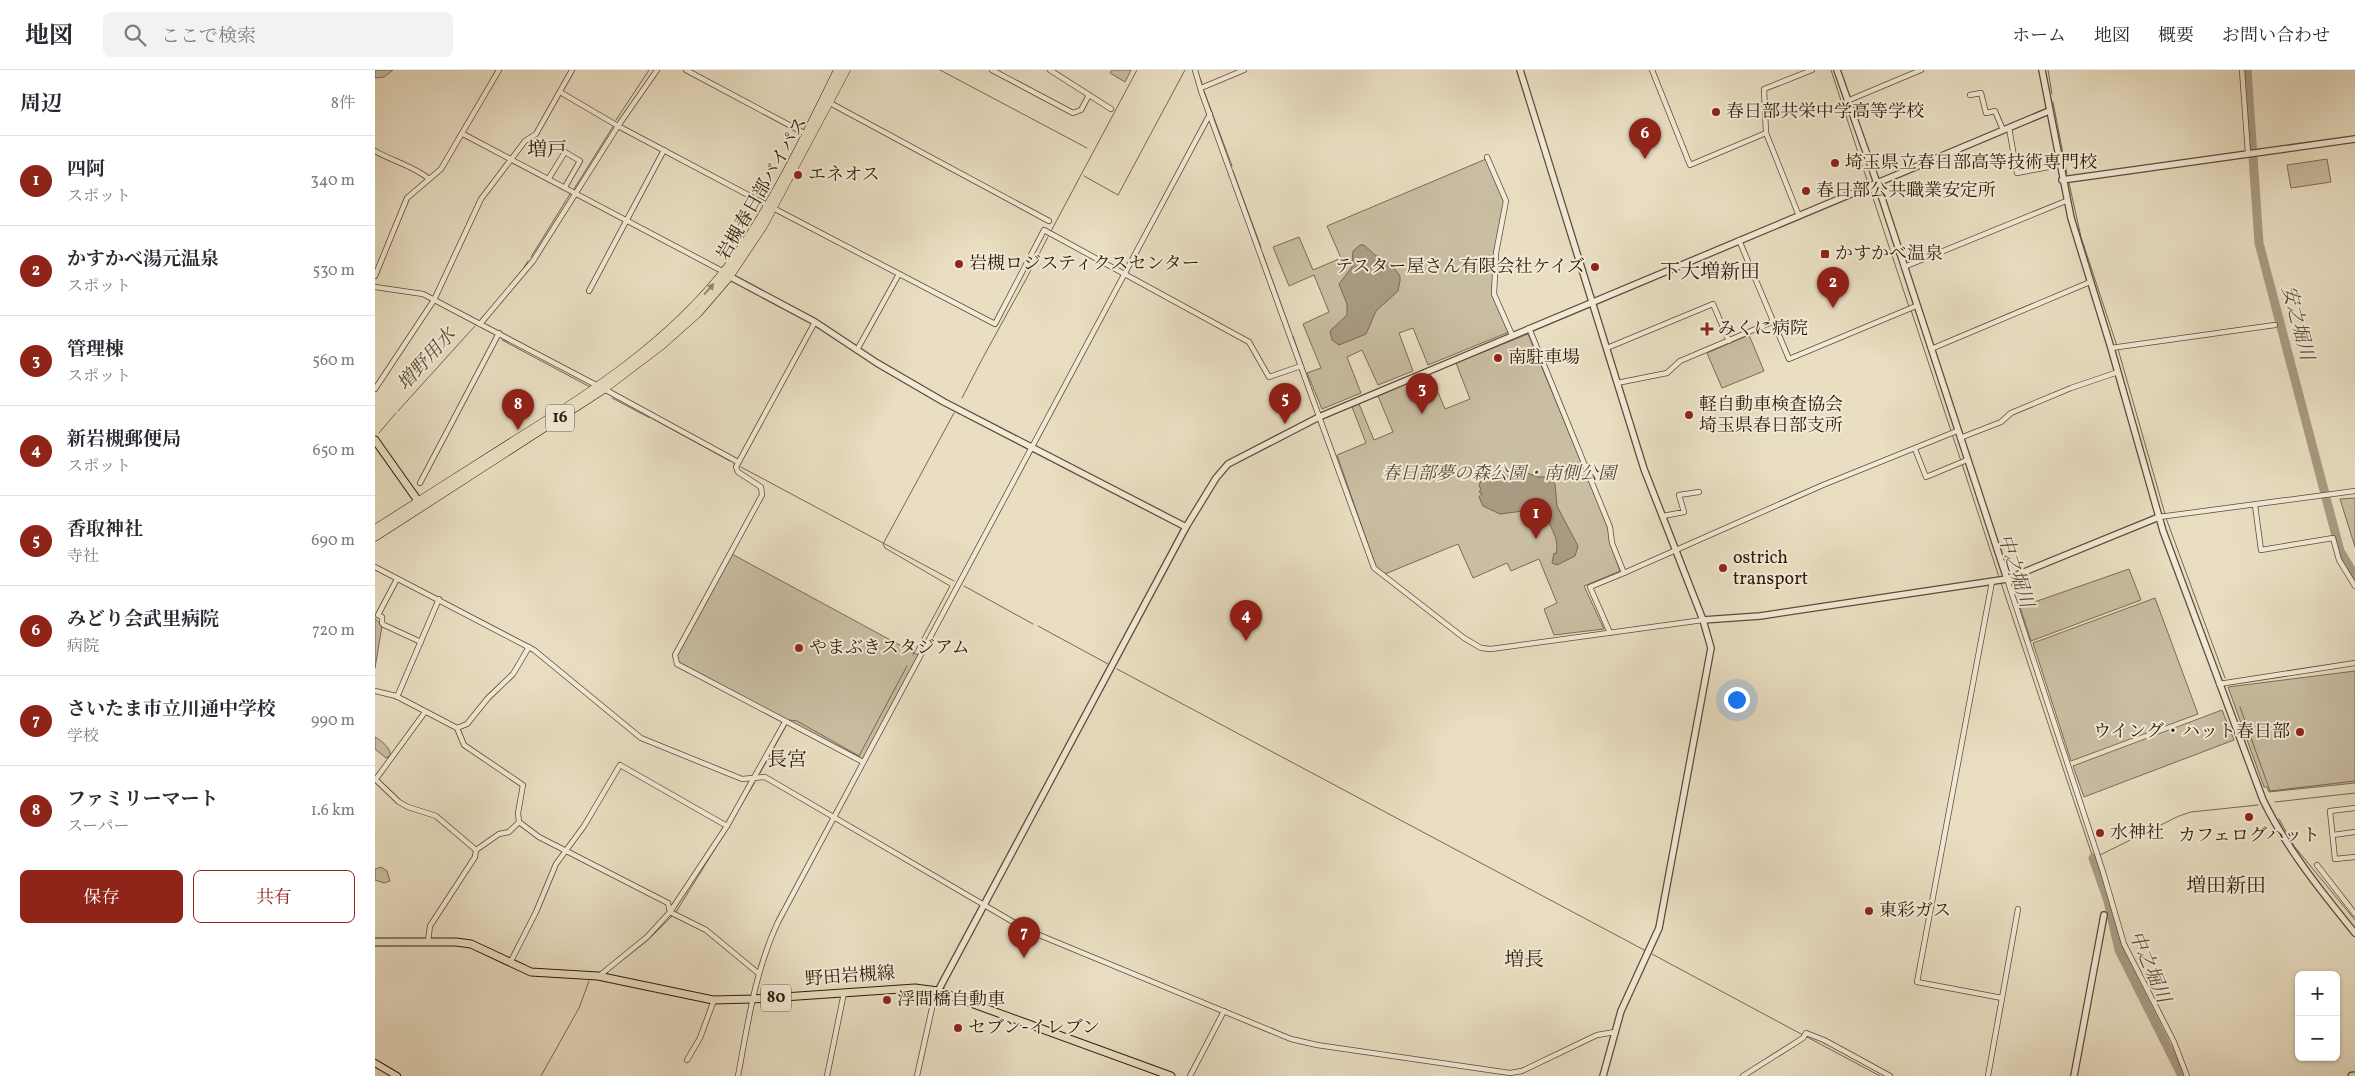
<!DOCTYPE html>
<html lang="ja">
<meta charset="utf-8">
<style>
:root{--surface:#fff;--page:#f2f2f3;--text:#2b2b33;--muted:#7c7c81;--line:#e1e1e2;--accent:#8f2418}
body{margin:0;font-family:Vollkorn,"Noto Serif JP",serif;background:var(--page);color:var(--text)}
.controls{position:absolute;right:15px;bottom:15px;display:grid;overflow:hidden;border-radius:8px;box-shadow:0 1px 4px #0004}
.controls button{width:45px;height:45px;display:grid;place-items:center;padding:0;border:0;border-bottom:1px solid var(--line);background:var(--surface);color:var(--text);font:25px sans-serif}
.you{position:absolute;left:1361px;top:629px;width:18px;height:18px;margin:-12px;border:4px solid #fff;border-radius:50%;background:#1a73e8;box-shadow:0 0 0 8px #1a73e833}
.badge{display:grid;place-items:center;width:32px;height:32px;border-radius:50%;background:var(--accent);color:#fff;font-size:16px;font-weight:700}
.pin{position:absolute;translate:-50% -41px;filter:drop-shadow(0 1px 2px #0008)}
.pin::after{content:'';position:absolute;top:26px;width:18px;height:15px;background:inherit;clip-path:polygon(0 0,100% 0,50% 100%)}
.list{margin:0;padding:0;list-style:none}
h2{display:flex;justify-content:space-between;align-items:center;height:65px;margin:0;padding:0 20px;font-size:21px}
h2 small{font-size:16px;font-weight:400;color:var(--muted)}
.list li{display:grid;grid-template-columns:32px 1fr auto;gap:15px;align-items:center;box-sizing:border-box;height:90px;padding:0 20px;border-top:1px solid var(--line)}
.list b{display:block;font-size:19px;white-space:nowrap}
.list p{margin:0;font-size:16px;white-space:nowrap;color:var(--muted)}
.list em{font-size:16px;font-style:normal;color:var(--muted)}
.actions{display:flex;gap:10px;padding:15px 20px}
.actions a{flex:1;padding:11px 0;border:1px solid var(--accent);border-radius:8px;text-align:center;font-size:18px;color:var(--accent)}
.actions .main{background:var(--accent);color:#fff}
.icon{flex:none;width:28px;height:28px;fill:none;stroke:currentColor;stroke-width:2;stroke-linecap:round;stroke-linejoin:round}
.map{position:relative;flex:none;width:1980px;height:1006px;overflow:hidden}
header{display:flex;align-items:center;gap:30px;box-sizing:border-box;height:70px;padding:0 25px;background:var(--surface);border-bottom:1px solid var(--line)}
header strong{font-size:24px}
nav{display:flex;gap:28px;margin-inline-start:auto;font-size:18px}
.search{width:350px;height:45px;background:var(--page);display:flex;align-items:center;gap:12px;box-sizing:border-box;padding:0 18px;border-radius:8px;color:var(--muted);font-size:19px}
main{display:flex}
aside{flex:1;background:var(--surface)}
.map>svg:first-child{display:block}
.green{fill:#c9bda2;stroke:#7c6c54}
.water{fill:#a99b82;stroke:#786751}
.lines{fill:none;stroke-linecap:round;stroke-linejoin:round}
.stream{stroke:#786751;stroke-width:1}
.river{stroke:#a99b82;stroke-width:9}
.minor-casing{stroke:#5d4b36;stroke-width:6}
.tertiary-casing{stroke:#5d4b36;stroke-width:8}
.secondary-casing{stroke:#2e1a07;stroke-width:8}
.primary-casing{stroke:#2e1a07;stroke-width:9}
.trunk-casing{stroke:#2e1a07;stroke-width:9}
.minor{stroke:#f1ead7;stroke-width:4.5}
.tertiary{stroke:#f1ead7;stroke-width:5.5}
.secondary{stroke:#f1ead7;stroke-width:6}
.primary{stroke:#e9dec2;stroke-width:7}
.trunk{stroke:#e9dec2;stroke-width:8}
.oneway{fill:#95866e}
.poi-dot{fill:#8f2418;stroke:#f1ead7;stroke-width:2}
.labels{text-anchor:middle;dominant-baseline:central;stroke-width:4;stroke-linejoin:round;paint-order:stroke}
.shield{fill:#f1ead7;stroke:#685845;stroke-width:1}
.shield-label{font-size:16px;font-weight:bold;fill:#2e1a07}
.poi-label{font-size:18px;fill:#2e1a07;stroke:#f1ead7;text-anchor:start}
.street-label{font-size:18px;fill:#2e1a07;stroke:#f1ead7}
.park-label{font-size:18px;font-style:italic;fill:#5c4b36;stroke:#f1ead7}
.water-label{font-size:19px;font-style:italic;fill:#5f4e38;stroke:#f1ead7}
.quarter-label{font-size:20px;fill:#2e1a07;stroke:#f1ead7}
</style>
<header>
<strong>地図</strong>
<div class="search"><svg class="icon" aria-label="search" viewBox="0 0 24 24"><circle cx="10" cy="10" r="6"/><path d="M15 15l6 6"/></svg>ここで検索</div>
<nav><a>ホーム</a><a>地図</a><a>概要</a><a>お問い合わせ</a></nav>
</header>
<main>
<aside>
<h2>周辺<small>8件</small></h2>
<ul class="list">
<li><span class="badge">1</span><div><b>四阿</b><p>スポット</p></div><em>340 m</em></li>
<li><span class="badge">2</span><div><b>かすかべ湯元温泉</b><p>スポット</p></div><em>530 m</em></li>
<li><span class="badge">3</span><div><b>管理棟</b><p>スポット</p></div><em>560 m</em></li>
<li><span class="badge">4</span><div><b>新岩槻郵便局</b><p>スポット</p></div><em>650 m</em></li>
<li><span class="badge">5</span><div><b>香取神社</b><p>寺社</p></div><em>690 m</em></li>
<li><span class="badge">6</span><div><b>みどり会武里病院</b><p>病院</p></div><em>720 m</em></li>
<li><span class="badge">7</span><div><b>さいたま市立川通中学校</b><p>学校</p></div><em>990 m</em></li>
<li><span class="badge">8</span><div><b>ファミリーマート</b><p>スーパー</p></div><em>1.6 km</em></li>
</ul>
<div class="actions"><a class="main">保存</a><a>共有</a></div>
</aside>
<div class="map">
<svg width="1980" height="1006" viewBox="0 0 1980 1006">
<rect width="100%" height="100%" fill="#e9dec2"/>
<filter id="stains"><feTurbulence type="fractalNoise" baseFrequency=".004" numOctaves="4"/><feColorMatrix values="0 0 0 0 .2 0 0 0 0 .09 0 0 0 0 .02 0 0 0 .5 -.17"/></filter>
<radialGradient id="worn" r=".72"><stop offset=".6" stop-color="#630" stop-opacity="0"/><stop offset="1" stop-color="#630" stop-opacity=".3"/></radialGradient>
<g class="green">
<polygon points="0,0 18,0 9,7 0,8"/>
<polygon points="737,0 756,0 750,12 735,3"/>
<polygon points="1111,89 1130,132 1120,183 1118,224 1134,262 1053,295 1038,258 1024,263 1038,301 1003,315 987,280 972,287 986,323 947,339 932,303 946,298 928,254 954,242 939,205 914,216 898,177 924,167 938,200 966,188 952,156"/>
<polygon points="1952,89 1956,112 1916,118 1912,95"/>
<polygon points="1153,264 1233,456 1235,473 1245,501 1209,516 1229,559 1179,565 1169,539 1182,533 1164,489 1136,501 1132,493 1098,508 1083,474 1010,504 1001,497 962,385 991,373 977,337 984,334 999,370 1018,362 1003,326 1055,303 1070,339 1095,329 1081,293"/>
<polygon points="1374,265 1389,301 1347,318 1332,283"/>
<polygon points="1980,428 1980,477 1965,429"/>
<polygon points="355,483 545,586 488,692 302,594 300,585"/>
<polygon points="1754,499 1766,530 1656,571 1645,537"/>
<polygon points="1780,528 1823,644 1696,691 1658,573"/>
<polygon points="0,548 7,556 0,598"/>
<polygon points="1980,601 1980,713 1894,722 1892,717 1889,717 1853,617"/>
<polygon points="1847,640 1859,670 1709,727 1698,696"/>
<path d="M 0,667 C 6,670 17,679 15,686 L 11,688 L 0,679 Z"/>
<polygon points="6,797 12,801 15,811 9,813 0,810 0,799"/>
</g>
<g class="water">
<polygon points="985,175 989,175 1000,185 1017,195 1025,206 1025,211 1023,221 1001,241 991,264 964,275 957,270 955,261 972,245 972,234 964,214 977,197 978,181"/>
<path d="M 1131,400 L 1140,402 L 1144,400 L 1163,407 L 1173,407 L 1180,414 L 1182,436 L 1203,476 L 1200,486 L 1182,495 L 1177,493 L 1179,483 L 1181,484 C 1184,472 1179,463 1174,453 L 1176,451 L 1172,448 L 1170,442 L 1159,436 L 1156,440 L 1125,444 L 1108,436 L 1104,427 L 1107,423 L 1104,422 L 1106,419 L 1104,416 L 1107,407 L 1125,403 L 1126,401 Z"/>
</g>
<g class="lines">
<g class="stream">
<polyline points="565,0 712,78"/>
<polyline points="1456,0 1493,113"/>
<polyline points="1673,0 1677,24"/>
<polyline points="822,1 827,13"/>
<polyline points="829,21 857,96"/>
<polyline points="1678,32 1692,104"/>
<polyline points="241,50 274,0"/>
<polyline points="858,101 886,177"/>
<polyline points="709,106 743,125 810,0"/>
<polyline points="1694,113 1706,167 1742,276"/>
<polyline points="199,119 239,55"/>
<polyline points="1495,119 1534,237"/>
<polyline points="675,163 762,0"/>
<polyline points="888,184 915,259"/>
<polyline points="156,187 195,124"/>
<polyline points="148,199 153,191"/>
<polyline points="1536,240 1586,391"/>
<polyline points="106,249 122,231"/>
<polyline points="918,266 944,341"/>
<polyline points="127,270 215,317"/>
<polyline points="1743,279 1790,444"/>
<polyline points="237,328 275,348"/>
<path d="M 587,328 C 614,273 646,222 673,167"/>
<polyline points="23,341 100,256"/>
<polyline points="278,349 355,391"/>
<polyline points="947,349 960,384"/>
<polyline points="4,363 21,343"/>
<polyline points="1587,394 1624,507"/>
<polyline points="366,397 579,511"/>
<polyline points="1791,448 1850,608"/>
<polyline points="1626,513 1718,788 1720,787"/>
<polyline points="589,516 658,554"/>
<polyline points="663,556 733,594"/>
<polyline points="538,585 575,516 510,478 508,474 579,343"/>
<polyline points="742,599 1271,881"/>
<polyline points="1865,637 1895,721 1980,711"/>
<polyline points="414,650 422,651 484,686 532,596"/>
<polyline points="385,703 411,656"/>
<polyline points="1900,732 1980,723"/>
<polyline points="1904,749 1919,776 1980,850"/>
<polyline points="357,751 380,712"/>
<polyline points="1725,785 1804,746 1816,742 1883,735"/>
<polyline points="301,842 353,758"/>
<polyline points="1277,884 1428,965"/>
<polyline points="249,889 274,869 298,845"/>
<polyline points="1432,967 1505,1006"/>
<polyline points="166,1006 204,938 214,911"/>
</g>
<g class="river">
<polyline points="1872,0 1884,173 1965,481 1980,506"/>
<polyline points="1718,788 1733,831 1744,880 1807,1006"/>
</g>
<g class="minor-casing">
<g id="minor">
<polyline points="311,0 431,64"/>
<polyline points="617,0 698,43 706,40 714,25"/>
<polyline points="675,0 736,39"/>
<polyline points="820,0 826,21 999,498 1089,568 1106,578 1116,579 1328,550"/>
<polyline points="1277,0 1315,95 1391,63 1389,19 1437,0"/>
<polyline points="1867,0 1873,83"/>
<polyline points="826,18 869,0"/>
<polyline points="185,22 243,56 392,135"/>
<polyline points="1595,25 1606,23 1611,43 1620,41 1628,60"/>
<polyline points="1472,31 1546,0"/>
<polyline points="455,33 674,151"/>
<polyline points="1634,58 1642,103 1684,95"/>
<polyline points="1391,63 1424,146"/>
<polyline points="88,64 349,202"/>
<path d="M 0,81 C 17,91 39,96 54,109"/>
<polyline points="1112,87 1131,131 1121,183 1119,224 1137,265"/>
<polyline points="174,108 190,82 205,91 190,117"/>
<polyline points="398,138 620,254 669,160 874,272 894,307 926,296"/>
<polyline points="1364,170 1414,289 1541,236"/>
<polyline points="1529,197 1691,131"/>
<polyline points="0,206 32,128 66,99 124,0"/>
<polyline points="0,217 48,224 223,316"/>
<polyline points="214,221 289,80"/>
<polyline points="440,252 361,397 363,402 386,417 387,425 300,585 302,594 488,692"/>
<polyline points="105,254 158,191 243,56 282,0"/>
<polyline points="1154,258 1235,457 1237,473 1249,503 1215,517 1235,563"/>
<polyline points="1232,278 1338,234 1354,271"/>
<polyline points="1736,278 1900,255"/>
<polyline points="1556,279 1715,212"/>
<polyline points="482,280 524,204"/>
<polyline points="1242,313 1292,303 1305,291 1397,252"/>
<polyline points="0,319 59,230 106,129 150,71 161,64 197,0"/>
<polyline points="229,319 363,392"/>
<polyline points="1585,368 1626,352 1636,343 1696,318 1743,302"/>
<polyline points="1540,379 1551,407 1592,390"/>
<polyline points="45,413 124,263"/>
<polyline points="1880,435 1886,480 1958,468 1964,490 1980,516"/>
<polyline points="1288,446 1309,442 1304,425 1324,422"/>
<polyline points="1784,447 1980,421"/>
<polyline points="0,497 159,580 266,668 367,709 390,707 652,860 916,969 942,975 1135,1003 1147,1001 1222,965 1240,962"/>
<polyline points="1249,503 1448,415 1582,361"/>
<polyline points="22,509 3,545 7,547 7,553 9,555 46,572"/>
<polyline points="1632,509 1728,802 1749,874 1799,972 1812,1006"/>
<polyline points="1617,512 1542,912 1627,928"/>
<polyline points="1844,614 1980,593"/>
<polyline points="0,621 21,626 82,658 89,675 148,715 143,743 144,752 164,767 293,833 295,842 331,860 383,903"/>
<polyline points="22,627 64,529"/>
<polyline points="82,658 92,654 113,628 138,604 154,577"/>
<polyline points="0,709 24,732 33,737 61,746 101,780"/>
<polyline points="1,709 50,642"/>
<polyline points="1980,738 1955,741 1960,789 1980,787"/>
<polyline points="1958,765 1980,762"/>
<polyline points="1942,795 1980,844"/>
<polyline points="53,871 55,856 100,787 101,780 124,764 134,762 144,752"/>
<polyline points="135,893 161,842 181,794 209,756 245,695 352,756"/>
<polyline points="224,906 272,867 295,842 352,756 410,652"/>
<polyline points="312,990 325,968 339,930"/>
<path d="M 363,1006 C 373,953 380,901 403,852 L 835,44"/>
<polyline points="452,1006 469,923"/>
<polyline points="542,1006 561,920"/>
<polyline points="815,1006 849,941"/>
<polyline points="1368,1006 1428,968 1431,963 1449,970 1515,1006"/>
<polyline points="1613,1006 1643,839"/>
</g>
</g>
<g class="tertiary-casing">
<g id="tertiary">
<polyline points="1145,0 1269,399 1328,550 1336,578 1284,858 1246,941 1228,1006"/>
<polyline points="1462,0 1502,113 1632,509"/>
<path d="M 1667,0 L 1696,148 L 1736,278 L 1788,461 L 1888,730 C 1912,779 1945,820 1980,863"/>
<polyline points="1687,110 1980,69"/>
<polyline points="352,205 440,252 502,293 569,332 811,457"/>
<polyline points="1328,550 1385,546 1632,509 1784,447"/>
<polyline points="563,921 811,457 841,408 853,394 944,347 1674,41"/>
<polyline points="1699,1006 1729,845"/>
</g>
</g>
<g class="secondary-casing">
<polyline id="secondary" points="0,993 22,1006"/>
</g>
<g class="primary-casing">
<g id="primary">
<polyline points="0,370 46,435"/>
<polyline points="0,872 81,872 96,874 156,902 223,906 338,930 378,929 540,918 563,921 796,1006"/>
<polyline points="1977,1006 1980,1006"/>
</g>
</g>
<g class="trunk-casing">
<g id="trunk">
<path d="M 0,459 C 47,429 93,400 140,370 C 216,323 291,274 348,203 C 393,146 431,65 463,0"/>
<polyline points="0,467 229,319 287,275 323,243 354,207 388,156 471,0"/>
</g>
</g>
<use href="#minor" class="minor"/>
<use href="#tertiary" class="tertiary"/>
<use href="#secondary" class="secondary"/>
<use href="#primary" class="primary"/>
<use href="#trunk" class="trunk"/>
</g>
<defs><path id="oneway-solid" d="M-6-.8H1V-3.2L6.5 0L1 3.2V.8H-6Z" transform="scale(1.25)"/></defs>
<use class="oneway" href="#oneway-solid" transform="translate(334 219) rotate(-48)"/>
<g class="poi-dot">
<circle cx="1341" cy="42" r="5"/>
<circle cx="1460" cy="93" r="5"/>
<circle cx="423" cy="105" r="5"/>
<circle cx="1431" cy="121" r="5"/>
<rect x="1445" y="179" width="10" height="10" rx="2.5"/>
<circle cx="584" cy="194" r="5"/>
<circle cx="1220" cy="197" r="5"/>
<path d="M1329.5 251.5h5v5h5v5h-5v5h-5v-5h-5v-5h5z"/>
<circle cx="1123" cy="288" r="5"/>
<circle cx="1314" cy="345" r="5"/>
<circle cx="1348" cy="498" r="5"/>
<circle cx="424" cy="578" r="5"/>
<circle cx="1925" cy="662" r="5"/>
<circle cx="1874" cy="747" r="5"/>
<circle cx="1725" cy="763" r="5"/>
<circle cx="1494" cy="841" r="5"/>
<circle cx="512" cy="930" r="5"/>
<circle cx="583" cy="958" r="5"/>
</g>
<g class="labels">
<g class="shield">
<rect x="171" y="334.5" width="28" height="27" rx="4"/>
<rect x="386" y="914.5" width="30" height="27" rx="4"/>
</g>
<g class="shield-label">
<text x="185" y="348">16</text>
<text x="401" y="928">80</text>
</g>
<g class="poi-label">
<text x="1351" y="42">春日部共栄中学高等学校</text>
<text x="1470" y="93">埼玉県立春日部高等技術専門校</text>
<text x="433" y="105">エネオス</text>
<text x="1441" y="121">春日部公共職業安定所</text>
<text x="1460" y="184">かすかべ温泉</text>
<text x="594" y="194">岩槻ロジスティクスセンター</text>
<text x="1210" y="197" text-anchor="end">テスター屋さん有限会社ケイズ</text>
<text x="1343" y="259">みくに病院</text>
<text x="1133" y="288">南駐車場</text>
<text x="1324" y="335">軽自動車検査協会<tspan x="1324" dy="21">埼玉県春日部支所</tspan></text>
<text x="1358" y="488">ostrich<tspan x="1358" dy="21">transport</tspan></text>
<text x="434" y="578">やまぶきスタジアム</text>
<text x="1915" y="662" text-anchor="end">ウイング・ハット春日部</text>
<text x="1735" y="763">水神社</text>
<text x="1874" y="766" text-anchor="middle">カフェログハット</text>
<text x="1504" y="841">東彩ガス</text>
<text x="522" y="930">浮間橋自動車</text>
<text x="593" y="958">セブン-イレブン</text>
</g>
<g class="street-label">
<text transform="translate(388 119) rotate(-60)">岩槻春日部バイパス</text>
<text transform="translate(475 907) rotate(-4)">野田岩槻線</text>
</g>
<g class="park-label">
<text x="1124" y="404">春日部夢の森公園・南側公園</text>
</g>
<g class="water-label">
<text transform="translate(1922 253) rotate(75)">安之堀川</text>
<text transform="translate(52 290) rotate(-48)">増野用水</text>
<text transform="translate(1640 501) rotate(72)">中之堀川</text>
<text transform="translate(1774 897) rotate(67)">中之堀川</text>
</g>
<g class="quarter-label">
<text x="172" y="81">増戸</text>
<text x="1335" y="203">下大増新田</text>
<text x="412" y="691">長宮</text>
<text x="1851" y="817">増田新田</text>
<text x="1149" y="891">増長</text>
</g>
</g>
<rect width="100%" height="100%" filter="url(#stains)"/>
<rect width="100%" height="100%" fill="url(#worn)"/>
</svg>
<div class="controls">
<button>+</button>
<button>−</button>
</div>
<div class="you"></div>
<div class="pin badge" style="left:1161px;top:469px">1</div>
<div class="pin badge" style="left:1458px;top:238px">2</div>
<div class="pin badge" style="left:1047px;top:344px">3</div>
<div class="pin badge" style="left:871px;top:571px">4</div>
<div class="pin badge" style="left:910px;top:354px">5</div>
<div class="pin badge" style="left:1270px;top:89px">6</div>
<div class="pin badge" style="left:649px;top:888px">7</div>
<div class="pin badge" style="left:143px;top:360px">8</div>
</div>
</main>
